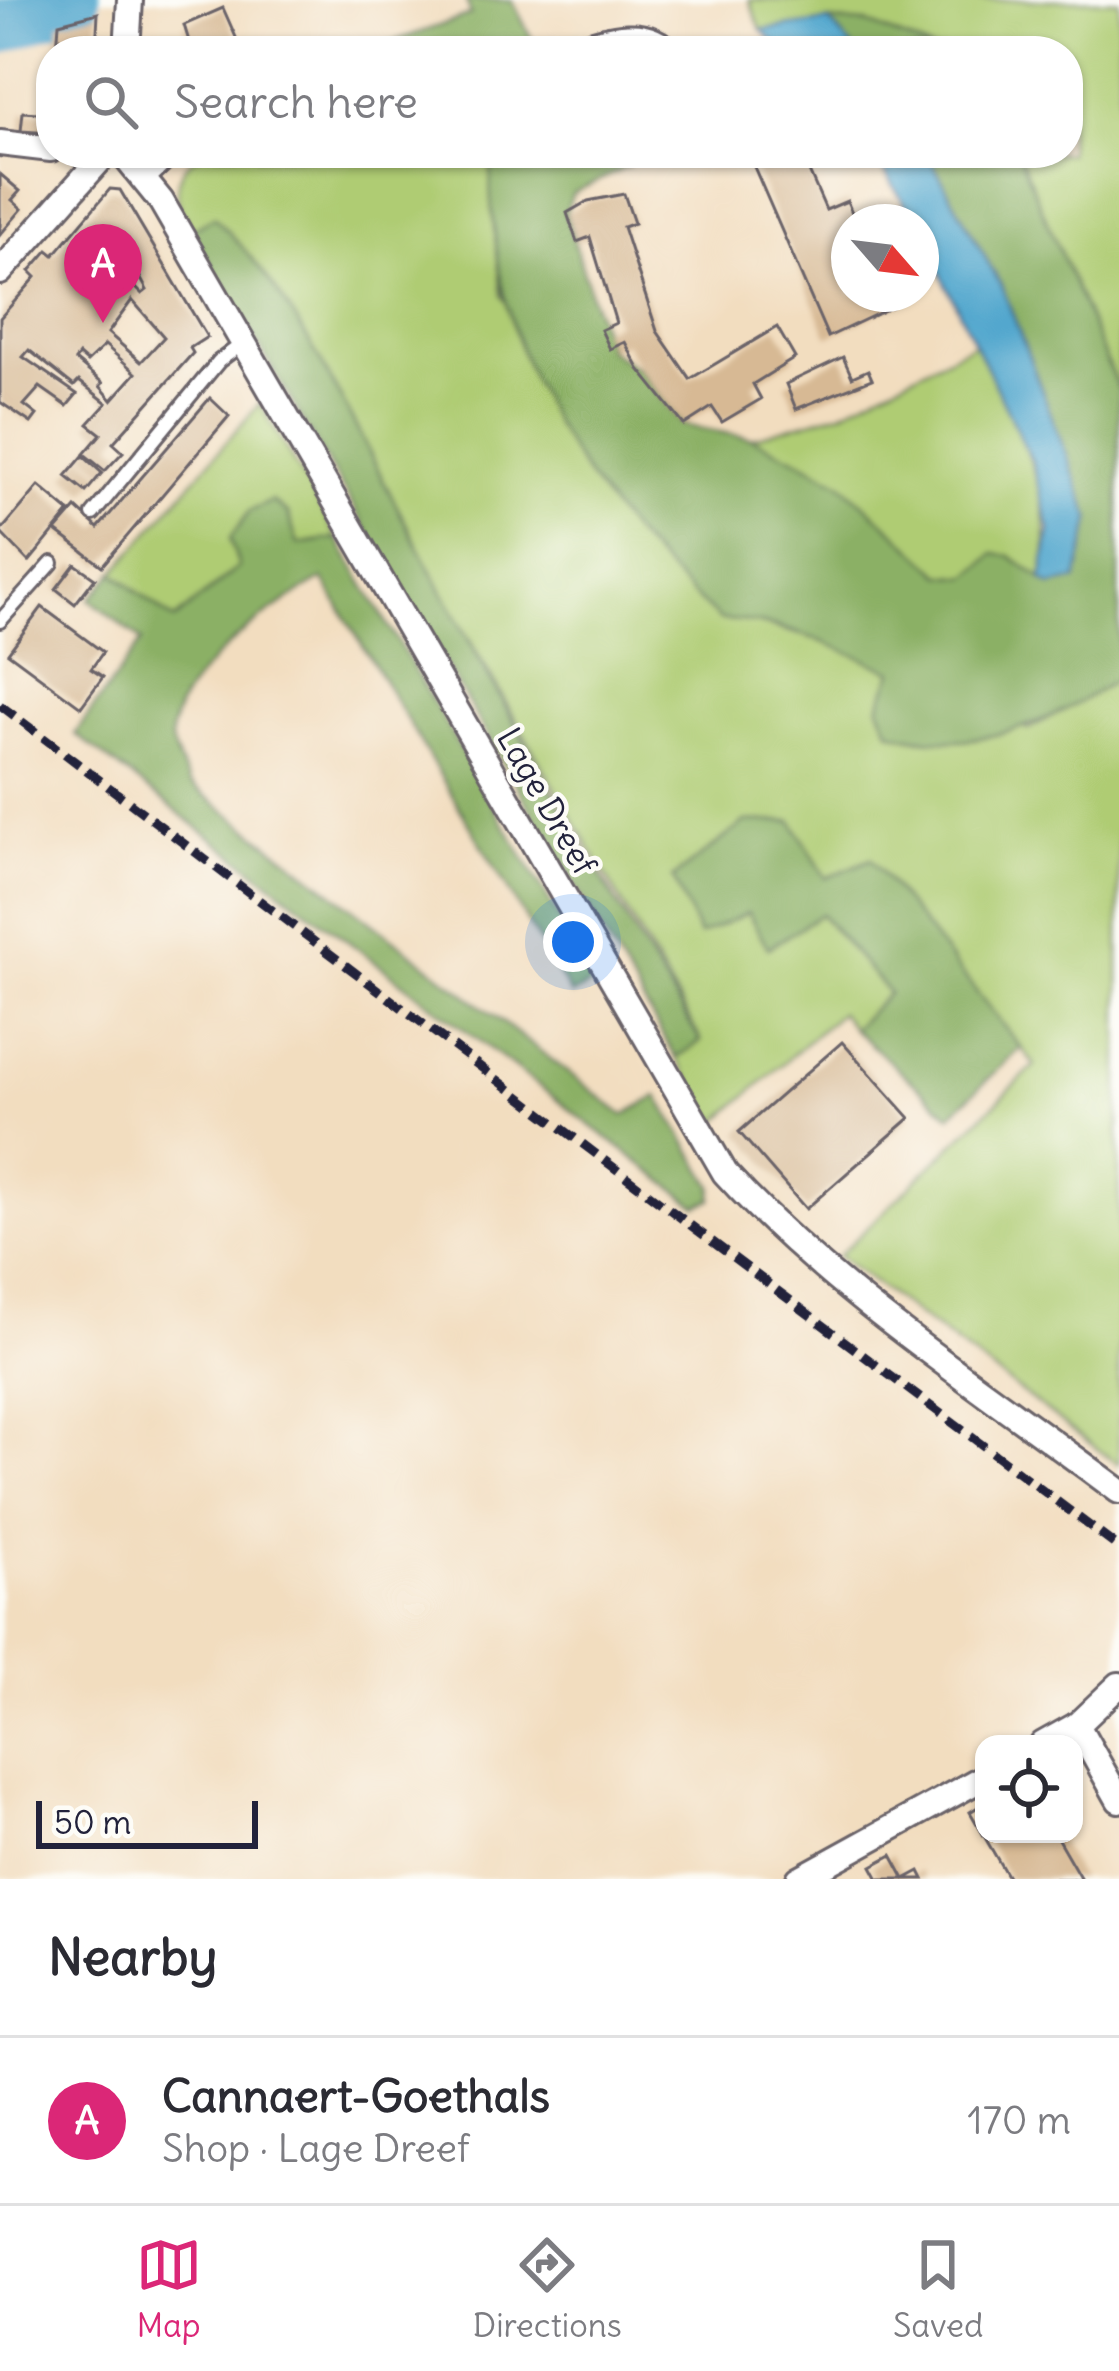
<!DOCTYPE html>
<meta charset="utf-8">
<style>
:root{--surface:#fff;--page:#f7f7f7;--text:#2b2b33;--muted:#7c7c81;--line:#e1e1e2;--accent:#db2777}
body{margin:0;font-family:Delius,sans-serif;background:var(--page);color:var(--text)}
.controls{position:absolute;right:36px;bottom:36px;display:grid;overflow:hidden;border-radius:24px;box-shadow:0 3px 9px #0004}
.controls button{width:108px;height:108px;display:grid;place-items:center;padding:0;border:0;border-bottom:3px solid var(--line);background:var(--surface);color:var(--text);font:60px sans-serif}
.compass{position:absolute;left:831px;top:204px;width:108px;height:108px;border-radius:50%;background:var(--surface);box-shadow:0 3px 9px #0004;rotate:118deg}
.scale{position:absolute;left:36px;bottom:30px;width:222px;box-sizing:border-box;padding-left:12px;border:6px solid #22223b;border-top:0;font-size:33px;line-height:42px;white-space:nowrap;color:#22223b;-webkit-text-stroke:9px #fdfcf7;paint-order:stroke}
.you{position:absolute;left:573px;top:942px;width:42px;height:42px;margin:-30px;border:9px solid #fff;border-radius:50%;background:#1a73e8;box-shadow:0 0 0 18px #1a73e833}
.badge{display:grid;place-items:center;width:78px;height:78px;border-radius:50%;background:var(--accent);color:#fff;font-size:39px;font-weight:700}
.pin{position:absolute;translate:-50% -99px;filter:drop-shadow(0 3px 6px #0008)}
.pin::after{content:'';position:absolute;top:63px;width:42px;height:36px;background:inherit;clip-path:polygon(0 0,100% 0,50% 100%)}
.list{margin:0;padding:0;list-style:none}
h2{display:flex;justify-content:space-between;align-items:center;height:156px;margin:0;padding:0 48px;font-size:51px}
h2 small{font-size:39px;font-weight:400;color:var(--muted)}
.list li{display:grid;grid-template-columns:78px 1fr auto;gap:36px;align-items:center;box-sizing:border-box;height:168px;padding:0 48px;border-top:3px solid var(--line)}
.list b{display:block;font-size:45px;white-space:nowrap}
.list p{margin:0;font-size:39px;white-space:nowrap;color:var(--muted)}
.list em{font-size:39px;font-style:normal;color:var(--muted)}
.icon{flex:none;width:66px;height:66px;fill:none;stroke:currentColor;stroke-width:2;stroke-linecap:round;stroke-linejoin:round}
.map{position:relative;flex:none;width:1119px;height:1879px;overflow:hidden}
.search{position:absolute;background:var(--surface);box-shadow:0 3px 9px #0004;left:36px;right:36px;top:36px;height:132px;display:flex;align-items:center;gap:30px;box-sizing:border-box;padding:0 42px;border-radius:48px;color:var(--muted);font-size:45px}
.sheet{height:324px;background:var(--surface)}
nav{display:flex;justify-content:space-around;align-items:center;box-sizing:border-box;height:168px;border-top:3px solid var(--line);background:var(--surface);font-size:33px;color:var(--muted)}
nav a{display:grid;justify-items:center;gap:6px}
nav .on{color:var(--accent)}
.map>svg:first-child{display:block}
.green{fill:#afcc73;stroke:#687757;stroke-width:3}
.forest{fill:#8bb065;stroke:#566950;stroke-width:3}
.water{fill:#53a7ce;stroke:#3a6484;stroke-width:3}
.lines{fill:none;stroke-linecap:round;stroke-linejoin:round}
.river{stroke:#53a7ce;stroke-width:54}
.building{fill:#d7b994;fill-rule:evenodd}
.lane-casing{stroke:#6b6369;stroke-width:18}
.street-casing{stroke:#6b6369;stroke-width:30}
.lane{stroke:#fff;stroke-width:12}
.street{stroke:#fff;stroke-width:24}
.rail{stroke:#22223b;stroke-width:9;stroke-dasharray:18 9;stroke-linecap:butt}
.labels{text-anchor:middle;dominant-baseline:central;stroke-width:9;stroke-linejoin:round;paint-order:stroke}
.street-label{font-size:33px;fill:#22223b;stroke:#fdfcf7}
</style>
<div class="map">
<svg width="1119" height="1879" viewBox="0 0 1119 1879">
<rect width="100%" height="100%" fill="#fdfcf7"/>
<filter id="ink" filterUnits="userSpaceOnUse"><feTurbulence type="fractalNoise" baseFrequency=".00833" numOctaves="2"/><feDisplacementMap in="SourceGraphic" scale="24" xChannelSelector="R" yChannelSelector="G"/><feConvolveMatrix kernelMatrix="1 2 1 2 8 2 1 2 1" color-interpolation-filters="sRGB"/></filter>
<filter id="wash" filterUnits="userSpaceOnUse"><feTurbulence type="fractalNoise" baseFrequency=".004" numOctaves="4" result="noise"/><feDisplacementMap in="SourceGraphic" scale="48" xChannelSelector="R" yChannelSelector="G"/><feGaussianBlur stdDeviation="2.7" result="paint"/><feColorMatrix in="noise" values="0 0 0 0 0 0 0 0 0 0 0 0 0 0 0 0 0 1.4 0 .05"/><feComposite in="paint" operator="in"/></filter>
<g filter="url(#wash)">
<rect width="100%" height="100%" fill="#f2ddbf"/>
<g class="green">
<polygon points="749,0 1119,0 1119,391 1018,153 1068,153 1068,51 934,51 867,23 761,30"/>
<path d="M 205,153 L 255,153 L 257,157 L 496,153 L 492,207 L 502,296 L 743,619 L 827,642 L 1029,729 L 1119,677 L 1119,1465 L 838,1256 L 1035,1065 L 871,860 L 826,879 L 792,821 L 699,935 L 748,913 L 769,948 L 820,914 L 889,993 L 853,1029 L 840,1013 L 717,1122 L 676,1058 L 701,1040 L 454,613 L 311,347 L 191,230 C 173,202 168,168 205,153 Z"/>
<path d="M 975,343 C 1011,418 1061,494 1042,580 L 1010,556 L 968,577 L 942,575 L 751,438 L 841,412 Z"/>
<polygon points="260,403 337,538 298,544 288,514 240,566 174,620 114,573"/>
</g>
<g class="forest">
<polygon points="466,0 512,0 538,51 365,51 471,15"/>
<polygon points="829,21 867,23 934,51 855,51"/>
<path d="M 496,153 L 625,153 L 629,166 L 573,193 L 565,213 L 608,349 L 638,369 L 683,425 L 751,438 L 801,461 L 841,483 L 942,575 L 968,577 L 994,554 L 1010,556 L 1051,585 L 1077,579 L 1003,289 L 927,153 L 1018,153 L 1119,391 L 1119,677 C 1056,722 968,758 890,731 L 879,707 L 893,671 C 839,649 781,619 720,620 C 606,519 514,400 496,244 C 493,216 485,179 496,153 Z"/>
<path d="M 214,217 C 304,304 356,432 415,541 C 506,709 598,880 701,1041 L 676,1058 L 191,230 Z"/>
<path d="M 272,501 L 288,514 L 298,544 L 337,538 L 596,981 L 571,995 L 323,579 C 276,604 170,677 171,739 C 172,752 184,770 189,783 L 624,1115 L 658,1096 L 713,1186 L 712,1200 L 697,1206 L 75,734 L 142,641 L 90,599 L 114,573 L 174,620 L 239,567 L 230,539 L 250,511 Z"/>
<polygon points="792,821 826,878 871,859 1021,1048 950,1115 853,1029 889,993 821,914 768,948 748,913 699,935 673,878 745,822"/>
</g>
<g class="water">
<polygon points="829,21 855,51 784,51 761,30"/>
<polygon points="873,153 927,153 1003,289 1091,519 1077,580 1051,586 1042,580 1050,529 1032,461 921,233 921,222 916,222"/>
</g>
<g class="lines">
<polyline class="river" points="0,27 73,0"/>
</g>
<g id="blocks">
<g class="building">
<polygon points="223,8 242,51 192,51 184,25"/>
<polygon points="98,13 96,51 57,51 59,23"/>
<polygon points="23,112 51,114 51,133 21,131"/>
<polygon points="748,153 801,153 826,210 847,201 856,222 849,222 849,294 899,294 902,302 828,337"/>
<polygon points="0,174 20,191 12,200 22,209 0,235"/>
<path d="M 110,189 L 120,190 L 207,337 L 190,348 L 193,353 L 113,443 L 123,452 L 105,471 L 84,454 L 101,434 L 88,424 L 107,403 L 79,381 L 74,386 L 29,350 L 23,357 L 77,394 L 67,406 L 40,387 L 24,405 L 37,415 L 31,423 L 0,402 L 0,318 L 36,277 L 30,271 L 48,250 L 54,255 ZM 115,251 L 134,266 L 147,290 L 142,294 L 108,260 ZM 132,300 L 164,337 L 141,362 L 108,333 ZM 105,345 L 136,373 L 112,400 L 100,386 L 103,383 L 75,360 L 79,355 L 87,362 Z"/>
<polygon points="624,194 634,223 623,227 657,331 690,379 777,327 795,358 753,384 761,399 722,422 712,407 684,425 639,369 625,342 610,349 601,330 616,323 590,237 577,242 567,213 588,201"/>
<polygon points="843,357 852,377 868,370 872,379 796,409 786,384"/>
<polygon points="210,398 229,416 102,566 56,531 76,508 98,528"/>
<polygon points="83,456 102,473 86,492 66,476"/>
<polygon points="39,486 70,512 29,562 0,532"/>
<polygon points="75,564 95,578 75,604 56,589"/>
<polygon points="42,607 103,652 91,669 103,677 81,707 8,653"/>
<polygon points="842,1042 910,1118 806,1209 739,1132"/>
<polygon points="984,1803 984,1834 1055,1834 1081,1879 1009,1879 970,1812"/>
<polygon points="892,1855 905,1879 920,1871 924,1879 879,1879 872,1866"/>
</g>
</g>
</g>
<g filter="url(#ink)">
<use href="#blocks" fill-opacity="0" stroke="#6b6369" stroke-width="3"/>
<g class="lines">
<g class="lane-casing">
<g id="lane">
<path d="M 548,51 C 589,40 643,11 676,51"/>
<polyline points="147,181 177,153"/>
<polyline points="93,514 219,361 242,344"/>
<polyline points="0,621 52,563"/>
</g>
</g>
<g class="street-casing">
<g id="street">
<polyline points="127,51 130,0"/>
<polyline points="0,143 51,149"/>
<path d="M 122,153 L 161,201 L 725,1173 C 838,1297 985,1390 1119,1491"/>
<polyline points="0,272 106,153"/>
<polyline points="1077,1725 1119,1800"/>
<polyline points="1043,1744 1077,1725 1119,1685"/>
<polyline points="799,1879 984,1777"/>
</g>
</g>
<use href="#lane" class="lane"/>
<use href="#street" class="street"/>
<polyline class="rail" points="0,705 1119,1548"/>
</g>
</g>
<g class="labels">
<g class="street-label">
<text transform="translate(547 801) rotate(60)">Lage Dreef</text>
</g>
</g>
</svg>
<div class="controls">
<button><svg class="icon" aria-label="locate" viewBox="0 0 24 24"><circle cx="12" cy="12" r="6"/><path d="M12 2v4M12 18v4M2 12h4M18 12h4"/></svg></button>
</div>
<svg class="compass" viewBox="-18 -18 36 36"><path d="M0-13l5 13h-10z" fill="#e53935"/><path d="M0 13l5-13h-10z" fill="#7c7c81"/></svg>
<div class="scale">50 m</div>
<div class="you"></div>
<div class="pin badge" style="left:103px;top:323px">A</div>
<div class="search"><svg class="icon" aria-label="search" viewBox="0 0 24 24"><circle cx="10" cy="10" r="6"/><path d="M15 15l6 6"/></svg>Search here</div>
</div>
<section class="sheet">
<h2>Nearby<small></small></h2>
<ul class="list">
<li><span class="badge">A</span><div><b>Cannaert-Goethals</b><p>Shop · Lage Dreef</p></div><em>170 m</em></li>
</ul>
</section>
<nav>
<a class="on"><svg class="icon" aria-label="map" viewBox="0 0 24 24"><path d="M3 6l6-2 6 2 6-2v14l-6 2-6-2-6 2zM9 4v14M15 6v14"/></svg>Map</a>
<a><svg class="icon" aria-label="directions" viewBox="0 0 24 24"><path d="M12 3l9 9-9 9-9-9zM9 14v-3h6M13 9l2 2-2 2"/></svg>Directions</a>
<a><svg class="icon" aria-label="saved" viewBox="0 0 24 24"><path d="M7 4h10v16l-5-4-5 4z"/></svg>Saved</a>
</nav>
